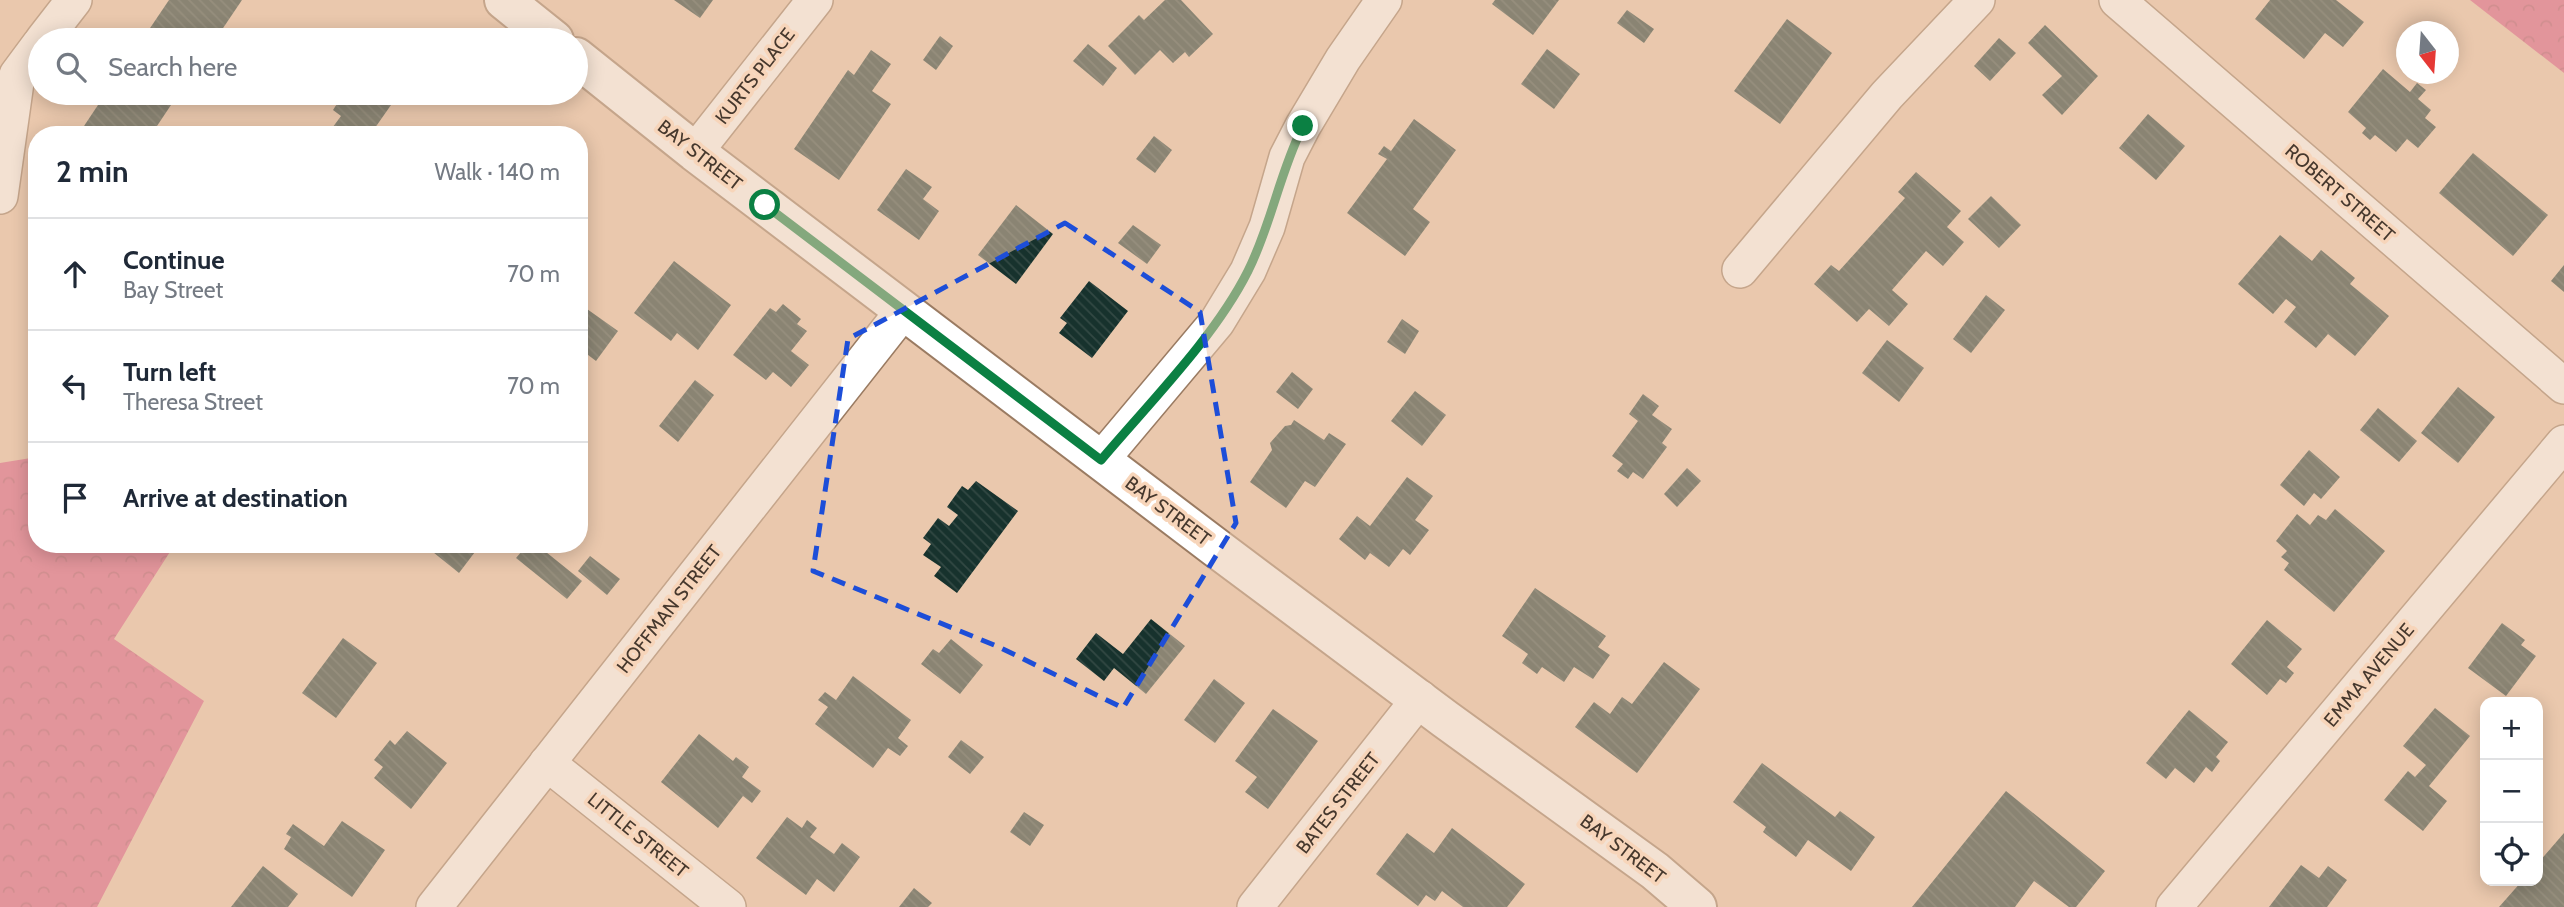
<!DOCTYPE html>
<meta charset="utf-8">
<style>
:root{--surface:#fff;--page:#f6f6f7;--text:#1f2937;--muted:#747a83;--line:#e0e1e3}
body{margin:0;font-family:Cabin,sans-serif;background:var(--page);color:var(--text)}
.controls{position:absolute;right:21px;bottom:21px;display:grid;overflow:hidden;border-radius:14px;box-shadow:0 4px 18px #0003}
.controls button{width:63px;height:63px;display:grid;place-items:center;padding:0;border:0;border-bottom:2px solid var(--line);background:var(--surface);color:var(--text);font:35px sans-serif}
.compass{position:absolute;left:2396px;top:21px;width:63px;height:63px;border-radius:50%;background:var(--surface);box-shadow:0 4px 18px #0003;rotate:163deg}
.stop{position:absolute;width:21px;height:21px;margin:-16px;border:5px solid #0b8043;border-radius:50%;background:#fff}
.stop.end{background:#0b8043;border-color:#fff;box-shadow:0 2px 7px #0008}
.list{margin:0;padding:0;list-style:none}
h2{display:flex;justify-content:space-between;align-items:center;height:91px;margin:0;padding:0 28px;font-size:30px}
h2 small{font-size:23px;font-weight:400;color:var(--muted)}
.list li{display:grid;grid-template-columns:46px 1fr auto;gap:21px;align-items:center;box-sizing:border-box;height:112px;padding:0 28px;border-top:2px solid var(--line)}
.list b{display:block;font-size:26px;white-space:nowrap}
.list p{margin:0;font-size:23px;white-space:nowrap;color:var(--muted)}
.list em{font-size:23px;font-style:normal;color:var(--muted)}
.icon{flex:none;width:38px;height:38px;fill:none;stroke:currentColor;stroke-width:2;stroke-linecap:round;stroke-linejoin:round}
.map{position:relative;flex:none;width:2564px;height:907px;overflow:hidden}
.search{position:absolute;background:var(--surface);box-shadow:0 4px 18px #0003;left:28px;top:28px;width:560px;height:77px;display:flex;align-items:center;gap:18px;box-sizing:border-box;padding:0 24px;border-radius:38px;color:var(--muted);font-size:26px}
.panel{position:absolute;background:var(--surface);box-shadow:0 4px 18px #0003;left:28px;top:126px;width:560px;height:427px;border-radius:28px}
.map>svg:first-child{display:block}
.forest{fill:url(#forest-crowns)}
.building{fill:url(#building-back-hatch)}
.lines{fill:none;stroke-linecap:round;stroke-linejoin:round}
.street-casing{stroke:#9a7b62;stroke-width:38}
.secondary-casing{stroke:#9a7b62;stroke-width:42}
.street{stroke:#fff;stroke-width:35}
.secondary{stroke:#fff;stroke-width:38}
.route{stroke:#0b8043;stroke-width:9}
.marked{fill:none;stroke:#1d4ed8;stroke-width:5;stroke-dasharray:14 9;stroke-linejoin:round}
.labels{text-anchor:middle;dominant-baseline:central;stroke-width:7;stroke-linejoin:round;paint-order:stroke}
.street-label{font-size:19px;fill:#46382d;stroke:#f7d5ba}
</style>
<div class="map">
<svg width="2564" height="907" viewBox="0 0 2564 907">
<defs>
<pattern id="forest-crowns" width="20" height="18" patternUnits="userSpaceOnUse" patternTransform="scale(1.75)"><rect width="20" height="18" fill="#da5785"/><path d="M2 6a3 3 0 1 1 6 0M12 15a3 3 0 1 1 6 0" fill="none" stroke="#b3496d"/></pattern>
<pattern id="building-back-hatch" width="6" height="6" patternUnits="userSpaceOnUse" patternTransform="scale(1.75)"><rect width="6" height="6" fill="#17322d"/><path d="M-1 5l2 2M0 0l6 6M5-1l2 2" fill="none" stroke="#324843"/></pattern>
</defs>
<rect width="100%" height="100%" fill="#eac8ad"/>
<g class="forest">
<polygon points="2470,0 2564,0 2564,73"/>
<polygon points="37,457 37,544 175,544 114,639 204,701 97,907 0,907 0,463"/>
</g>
<g class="building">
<polygon points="169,0 242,0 215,40 142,40"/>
<polygon points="674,0 713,0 700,18"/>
<polygon points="1165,0 1181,0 1213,34 1189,57 1185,52 1173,63 1160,50 1135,75 1108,46 1139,15 1144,20"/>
<polygon points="1495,0 1559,0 1533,35 1492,4"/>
<polygon points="2270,0 2336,0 2364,22 2343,47 2325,33 2304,59 2255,19"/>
<polygon points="1627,10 1654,29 1644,43 1617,23"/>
<polygon points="1787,19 1832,53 1780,124 1734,91"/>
<polygon points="2045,25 2098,76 2062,115 2042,95 2062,76 2028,43"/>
<polygon points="940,36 953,46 936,70 923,60"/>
<polygon points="1999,38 2016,53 1990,81 1974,66"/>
<polygon points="1088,44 1117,68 1103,86 1073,61"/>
<polygon points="1547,49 1580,74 1554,109 1521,84"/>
<polygon points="871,50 891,64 872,91 891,104 839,180 794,149 848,70 854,75"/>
<polygon points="2383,69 2410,92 2417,83 2426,90 2418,99 2431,110 2425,118 2436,127 2418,148 2407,139 2396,152 2375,135 2370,140 2362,133 2366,128 2348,112"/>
<polygon points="106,93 179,93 151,135 78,135"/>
<polygon points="344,93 394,93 398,95 370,135 327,135 341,116 333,110"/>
<polygon points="2148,114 2185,146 2156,180 2119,148"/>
<polygon points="1414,119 1456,150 1413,209 1430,222 1405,256 1347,213 1387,159 1378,154 1384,146 1391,151"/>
<polygon points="1154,136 1172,150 1155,173 1136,159"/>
<polygon points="2473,153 2548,215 2513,256 2439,193"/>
<polygon points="906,169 932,187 923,199 939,211 919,240 877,210"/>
<polygon points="1916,172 1961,211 1947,227 1964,242 1943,266 1926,251 1892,290 1908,304 1889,326 1869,309 1857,322 1814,284 1831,265 1839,271 1905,198 1898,192"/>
<polygon points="1991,196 2021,225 1999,248 1968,219"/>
<polygon points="1016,205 1053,234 1016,284 978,255"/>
<polygon points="1133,225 1161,245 1147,264 1118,243"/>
<polygon points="2280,235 2312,261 2321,250 2355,278 2350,284 2389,316 2355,356 2328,334 2316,348 2284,322 2296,307 2286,299 2273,314 2238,284"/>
<polygon points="674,261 731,305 698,350 677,333 671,341 634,313"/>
<polygon points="2564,265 2564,292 2551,281"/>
<polygon points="1089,281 1128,311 1092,358 1059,333 1067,323 1060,318"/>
<polygon points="1986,295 2005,310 1971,353 1953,339"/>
<polygon points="783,304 801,319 797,324 807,331 791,351 809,365 791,387 773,372 766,380 733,355 770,308 776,312"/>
<polygon points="587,309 618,331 596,361 579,348 579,319"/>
<polygon points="1402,319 1419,331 1405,354 1387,342"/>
<polygon points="1887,340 1924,368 1899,402 1862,373"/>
<polygon points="1292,372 1313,389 1298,409 1276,392"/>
<polygon points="695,380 714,395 678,442 659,426"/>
<polygon points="2458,387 2495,417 2458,463 2421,433"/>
<polygon points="1415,391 1446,415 1422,446 1391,421"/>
<polygon points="1643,394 1659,406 1652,415 1672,429 1662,443 1667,447 1643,479 1633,472 1628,479 1617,471 1623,464 1612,456 1638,421 1629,414"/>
<polygon points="2378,408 2417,441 2399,462 2360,430"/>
<polygon points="1294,420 1324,440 1329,433 1346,444 1315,487 1305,481 1286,508 1250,482 1272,450 1270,443 1285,426 1291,425"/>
<polygon points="2309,450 2340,477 2321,499 2314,493 2304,506 2280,485"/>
<polygon points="1687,468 1701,481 1677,507 1664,494"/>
<polygon points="1407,477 1433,496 1415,520 1429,530 1410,555 1403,549 1389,567 1370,553 1365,560 1339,539 1357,516 1370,526"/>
<polygon points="976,481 1018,511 957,593 934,576 941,567 923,555 931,544 923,538 938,518 949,526 958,515 947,507 962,486 968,490"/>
<polygon points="2335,509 2385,551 2334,612 2284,570 2289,563 2281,557 2287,551 2276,541 2297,514 2310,525 2318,515 2326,520"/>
<polygon points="423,544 481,544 459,573"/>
<polygon points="528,544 536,544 582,581 567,599 516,558"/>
<polygon points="590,556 620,579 607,595 578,571"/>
<polygon points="1535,588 1606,636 1598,647 1610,655 1593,679 1574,667 1564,682 1542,667 1537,674 1522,663 1528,654 1502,636"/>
<polygon points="1151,619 1185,646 1146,694 1114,668 1104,681 1076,659 1096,633 1123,654"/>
<polygon points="2267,620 2302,649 2287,667 2294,673 2286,683 2280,679 2267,695 2231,664"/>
<polygon points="2502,623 2525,640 2521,645 2536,656 2506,696 2468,668"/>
<polygon points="343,638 377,663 336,718 302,693"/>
<polygon points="951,639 983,665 960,694 921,664 933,649 939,653"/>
<polygon points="1664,662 1700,689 1637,773 1575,727 1594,702 1610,714 1622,697 1632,704"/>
<polygon points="853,676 911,720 898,738 908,746 900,756 888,748 873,768 815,724 828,707 818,700 825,692 836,700"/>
<polygon points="1214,679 1245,703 1215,743 1184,720"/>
<polygon points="2435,708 2470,736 2429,786 2447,801 2423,831 2384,800 2408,771 2415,777 2426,765 2403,746"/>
<polygon points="1273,709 1318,741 1268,809 1245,792 1257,777 1235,761"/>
<polygon points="2189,710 2228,742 2216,757 2220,761 2212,772 2206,767 2194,783 2175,768 2166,779 2146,763"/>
<polygon points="407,731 447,763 411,809 374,778 383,767 374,760 390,740 395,745"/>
<polygon points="699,734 733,761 736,757 749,767 742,777 761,791 752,803 743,796 718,828 661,782"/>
<polygon points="961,740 984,757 970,774 948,757"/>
<polygon points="1762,763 1835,817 1840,811 1875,837 1851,871 1808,840 1796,857 1763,832 1766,827 1733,802"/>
<polygon points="2006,791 2105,871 2076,907 2069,907 2034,881 2015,907 1912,907"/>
<polygon points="1024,812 1044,825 1030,846 1010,832"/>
<polygon points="787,817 802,828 807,820 817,828 810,837 834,854 842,843 860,857 834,892 817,879 806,895 756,858"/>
<polygon points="342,821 385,850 352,897 284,849 291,837 286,834 293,824 324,846"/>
<polygon points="1452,828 1525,884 1507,907 1463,907 1442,891 1435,901 1426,895 1418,906 1376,874 1407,833 1434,853"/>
<polygon points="2564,833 2564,907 2499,907 2522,881 2538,881 2538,863"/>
<polygon points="2301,865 2319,878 2328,866 2347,880 2327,907 2269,907"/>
<polygon points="263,866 298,894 288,907 231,907"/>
<polygon points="914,888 932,903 928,907 899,907"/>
</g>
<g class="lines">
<g class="street-casing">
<g id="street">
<polyline points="2117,0 2564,386"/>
<polyline points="43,40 74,0"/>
<polyline points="695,152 815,0"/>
<polyline points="0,196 17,75 40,44"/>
<polyline points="1740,270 1887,95 1977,0"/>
<polyline points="1101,460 1217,322 1248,271 1267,227 1287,157 1303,126 1343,59 1384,0"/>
<polyline points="547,763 728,907"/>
<polyline points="434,907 904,310"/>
<polyline points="1255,907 1420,698"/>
<polyline points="2174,907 2564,443"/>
</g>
</g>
<g class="secondary-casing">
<g id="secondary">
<polyline points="504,0 554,40"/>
<polyline points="576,57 695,152 1215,547 1445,719 1655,871 1697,907"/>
</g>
</g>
<use href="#street" class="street"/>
<use href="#secondary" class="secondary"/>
</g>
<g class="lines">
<path class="route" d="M 765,205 L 1101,460 C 1150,402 1215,337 1248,271 C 1272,223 1279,174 1303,126"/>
</g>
<path d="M0 0H2564V907H0ZM 1065,223 L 1200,312 L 1236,523 L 1123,708 L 999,647 L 813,571 L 848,339 Z" fill="#eac8ad" fill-opacity=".55" fill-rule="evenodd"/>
<path class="marked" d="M 1065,223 L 1200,312 L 1236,523 L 1123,708 L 999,647 L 813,571 L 848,339 Z"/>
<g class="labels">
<g class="street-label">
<text transform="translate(755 76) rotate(-52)">KURTS PLACE</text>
<text transform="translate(700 155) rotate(38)">BAY STREET</text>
<text transform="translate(2340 193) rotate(41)">ROBERT STREET</text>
<text transform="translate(1168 511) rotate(37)">BAY STREET</text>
<text transform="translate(669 609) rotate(-52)">HOFFMAN STREET</text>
<text transform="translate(2369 675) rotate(-50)">EMMA AVENUE</text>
<text transform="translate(1338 803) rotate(-52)">BATES STREET</text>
<text transform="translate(638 835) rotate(39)">LITTLE STREET</text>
<text transform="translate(1623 849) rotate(37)">BAY STREET</text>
</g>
</g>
</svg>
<div class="controls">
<button>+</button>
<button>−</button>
<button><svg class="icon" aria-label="locate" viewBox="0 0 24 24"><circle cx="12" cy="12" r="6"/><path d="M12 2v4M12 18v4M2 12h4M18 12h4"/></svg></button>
</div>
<svg class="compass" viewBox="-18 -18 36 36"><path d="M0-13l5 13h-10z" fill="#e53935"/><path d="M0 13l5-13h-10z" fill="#747a83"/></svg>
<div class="stop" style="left:765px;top:205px"></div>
<div class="stop end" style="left:1303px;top:126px"></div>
<div class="search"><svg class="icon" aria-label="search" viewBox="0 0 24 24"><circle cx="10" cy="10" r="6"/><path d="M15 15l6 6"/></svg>Search here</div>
<section class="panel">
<h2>2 min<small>Walk · 140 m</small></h2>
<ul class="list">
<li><svg class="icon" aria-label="ahead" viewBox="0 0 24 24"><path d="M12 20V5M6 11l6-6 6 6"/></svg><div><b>Continue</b><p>Bay Street</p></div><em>70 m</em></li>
<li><svg class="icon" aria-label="left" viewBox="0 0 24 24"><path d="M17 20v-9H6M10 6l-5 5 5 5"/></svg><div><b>Turn left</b><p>Theresa Street</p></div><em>70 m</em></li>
<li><svg class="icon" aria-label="arrive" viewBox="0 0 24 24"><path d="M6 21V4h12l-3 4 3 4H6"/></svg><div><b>Arrive at destination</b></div></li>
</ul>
</section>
</div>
